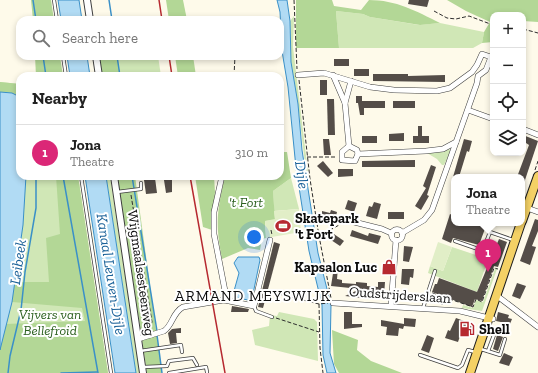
<!DOCTYPE html>
<meta charset="utf-8">
<style>
:root{--surface:#fff;--page:#f6f6f6;--text:#222;--muted:#767676;--line:#e0e0e0;--accent:#db2777}
body{margin:0;font-family:"Zilla Slab",serif;background:var(--page);color:var(--text)}
.controls{position:absolute;right:12px;top:12px;display:grid;overflow:hidden;border-radius:8px;box-shadow:0 2px 6px #0003}
.controls button{width:36px;height:36px;display:grid;place-items:center;padding:0;border:0;border-bottom:1px solid var(--line);background:var(--surface);color:var(--text);font:20px sans-serif}
.you{position:absolute;left:254px;top:237px;width:14px;height:14px;margin:-10px;border:3px solid #fff;border-radius:50%;background:#1a73e8;box-shadow:0 0 0 6px #1a73e833}
.badge{display:grid;place-items:center;width:26px;height:26px;border-radius:50%;background:var(--accent);color:#fff;font-size:13px;font-weight:700}
.pin{position:absolute;translate:-50% -33px;filter:drop-shadow(0 1px 2px #0008)}
.pin::after{content:'';position:absolute;top:21px;width:14px;height:12px;background:inherit;clip-path:polygon(0 0,100% 0,50% 100%)}
.popup{position:absolute;left:451px;top:174px;width:74px;height:52px;box-sizing:border-box;display:grid;place-content:center;border-radius:8px;background:var(--surface);filter:drop-shadow(0 1px 3px #0005);font-size:13px;white-space:nowrap;color:var(--muted)}
.popup b{font-size:15px;color:var(--text)}
.popup::after{content:'';position:absolute;left:50%;top:100%;margin-left:-8px;border:8px solid transparent;border-top-color:var(--surface)}
.list{margin:0;padding:0;list-style:none}
h2{display:flex;justify-content:space-between;align-items:center;height:52px;margin:0;padding:0 16px;font-size:17px}
h2 small{font-size:13px;font-weight:400;color:var(--muted)}
.list li{display:grid;grid-template-columns:26px 1fr auto;gap:12px;align-items:center;box-sizing:border-box;height:56px;padding:0 16px;border-top:1px solid var(--line)}
.list b{display:block;font-size:15px;white-space:nowrap}
.list p{margin:0;font-size:13px;white-space:nowrap;color:var(--muted)}
.list em{font-size:13px;font-style:normal;color:var(--muted)}
.icon{flex:none;width:22px;height:22px;fill:none;stroke:currentColor;stroke-width:2;stroke-linecap:round;stroke-linejoin:round}
.map{position:relative;flex:none;width:538px;height:373px;overflow:hidden}
.search{position:absolute;background:var(--surface);box-shadow:0 2px 6px #0003;left:16px;top:16px;width:268px;height:44px;display:flex;align-items:center;gap:10px;box-sizing:border-box;padding:0 14px;border-radius:12px;color:var(--muted);font-size:15px}
.panel{position:absolute;background:var(--surface);box-shadow:0 2px 6px #0003;left:16px;top:72px;width:268px;height:108px;border-radius:12px}
.map>svg:first-child{display:block}
.green{fill:#d0e7b6}
.forest{fill:#b3d796}
.pitch{fill:#e1eec7}
.water{fill:#b1dbf4;stroke:#3a90c8}
.lines{fill:none;stroke-linecap:round;stroke-linejoin:round}
.stream{stroke:#3a90c8;stroke-width:1.5}
.building{fill:#544d48}
.service-casing{stroke:#3e3e3e;stroke-width:4}
.minor-casing{stroke:#3e3e3e;stroke-width:6}
.tertiary-casing{stroke:#3e3e3e;stroke-width:8}
.primary-casing{stroke:#1c1c1c;stroke-width:10}
.path{stroke:#2d2d2d;stroke-width:1;stroke-dasharray:4 2;stroke-linecap:butt}
.service{stroke:#fff;stroke-width:2.5}
.minor{stroke:#fff;stroke-width:5}
.tertiary{stroke:#fff;stroke-width:6}
.primary{stroke:#f4d165;stroke-width:8}
.rail{stroke:#b62930;stroke-width:1.5}
.labels{text-anchor:middle;dominant-baseline:central;stroke-width:4;stroke-linejoin:round;paint-order:stroke}
.park-label{font-size:14px;font-style:italic;fill:#2c601f;stroke:#fff}
.poi-label{font-size:14px;font-weight:bold;fill:#0b0b0b;stroke:#fff;text-anchor:start}
.street-label{font-size:14px;fill:#0b0b0b;stroke:#fff}
.water-label{font-size:15px;font-style:italic;fill:#1a6198;stroke:#fff}
.neighbourhood-label{font-size:15px;letter-spacing:1px;fill:#0b0b0b;stroke:#fff}
</style>
<div class="map">
<svg width="538" height="373" viewBox="0 0 538 373">
<rect width="100%" height="100%" fill="#fefaea"/>
<g class="green">
<polygon points="336,11 363,14 370,17 419,25 440,23 484,32 482,43 473,48 339,48"/>
<polygon points="294,16 293,47 309,181 307,181 298,104 291,62 290,21"/>
<polygon points="117,56 158,56 161,76 121,76"/>
<polygon points="0,82 20,84 20,176 78,176 108,373 0,373"/>
<polygon points="449,149 451,151 444,165 442,165 437,159 427,153 440,152"/>
<polygon points="106,176 110,176 140,373 136,373"/>
<polygon points="291,178 299,209 274,211 273,191"/>
<polygon points="452,247 488,259 477,292 428,273 430,266 443,271"/>
<polygon points="495,269 497,269 482,311 462,308 463,305 473,308 476,300 483,302"/>
<polygon points="279,312 314,319 317,322 318,361 255,345 252,330 269,326 270,315 277,316"/>
</g>
<g class="forest">
<polygon points="31,0 51,0 54,20 33,20"/>
<polygon points="166,0 183,0 187,20 169,20"/>
<path d="M 296,0 L 332,0 L 334,6 L 361,10 L 369,0 C 396,0 416,11 440,23 L 420,25 L 370,17 L 363,14 L 336,11 L 339,48 L 296,48 Z"/>
<polygon points="447,0 538,0 538,22 523,21 523,15 493,15 493,42 482,43 484,32 490,22 466,11"/>
<polygon points="35,56 60,56 63,76 36,76"/>
<polygon points="99,56 117,56 121,76 102,76"/>
<polygon points="175,56 193,56 196,76 178,76"/>
<polygon points="0,82 20,84 20,97 12,93 0,92"/>
<path d="M 280,152 L 287,152 L 291,178 L 273,191 L 275,220 L 265,221 L 266,238 L 262,239 L 260,250 L 248,248 L 222,259 C 215,223 217,211 225,176 L 280,176 Z"/>
<polygon points="56,176 78,176 108,373 0,373 0,350 5,324 85,321 82,308 12,302 14,282 49,282 46,238 60,234"/>
<polygon points="117,176 135,176 162,373 147,373"/>
<polygon points="195,176 214,176 215,192 212,230 203,227"/>
<polygon points="332,330 358,340 357,350 371,361 402,373 339,373 334,364"/>
</g>
<g class="pitch">
<polygon points="299,209 301,232 266,238 265,221 275,219 274,211"/>
<polygon points="438,242 452,247 443,271 430,266"/>
</g>
<g class="water">
<polygon points="58,0 79,0 82,20 61,20"/>
<polygon points="277,0 287,0 290,21 291,62 298,104 302,150 318,253 331,305 330,353 336,373 327,373 323,355 322,305 309,251 296,168 288,87 282,51 280,12"/>
<polygon points="67,56 87,56 90,76 70,76"/>
<polygon points="0,92 12,93 20,97 20,176 26,176 23,225 12,302 0,350"/>
<polygon points="85,176 106,176 136,373 115,373"/>
<polygon points="238,257 259,257 260,260 253,294 248,300 238,298 234,291 239,273 234,263"/>
</g>
<g class="lines">
<g class="stream">
<polyline points="33,0 36,20"/>
<polyline points="109,0 112,20"/>
<polyline points="43,56 46,76"/>
<polyline points="117,56 120,76"/>
<polyline points="63,176 98,373"/>
<polyline points="132,176 157,331"/>
<polyline points="157,335 162,373"/>
<polyline points="8,373 10,356 21,310 25,272 36,208 36,176"/>
<polyline points="61,373 97,372"/>
</g>
</g>
<g class="building">
<polygon points="409,0 429,0 427,7 408,4"/>
<rect x="334" y="59" width="15" height="7"/>
<rect x="354" y="69" width="15" height="7"/>
<polygon points="373,74 408,74 408,76 445,75 445,82 373,81"/>
<rect x="320" y="80" width="7" height="15"/>
<polygon points="356,96 362,96 362,101 385,101 385,108 364,108 364,115 360,115 358,103 356,103"/>
<polygon points="327,99 334,99 335,135 328,135"/>
<rect x="393" y="101" width="22" height="7"/>
<polygon points="418,126 422,126 422,136 429,136 429,143 413,143 413,136 418,136"/>
<polygon points="404,133 404,141 389,141 389,134"/>
<polygon points="523,135 538,141 523,186 522,177 517,177 529,145 523,141"/>
<rect x="362" y="136" width="15" height="7"/>
<polygon points="323,139 329,139 331,155 324,155"/>
<polygon points="464,139 472,141 469,152 467,151 459,177 453,177"/>
<polygon points="415,160 415,167 362,167 362,161"/>
<polygon points="323,161 333,173 328,177 317,166"/>
<polygon points="431,165 436,167 427,195 429,196 421,210 415,206 426,188 423,186"/>
<polygon points="338,169 353,169 353,176 338,177"/>
<polygon points="155,178 157,193 146,194 144,180"/>
<polygon points="172,179 172,192 166,193 164,180"/>
<polygon points="348,200 357,203 354,212 345,209"/>
<polygon points="374,202 381,204 377,219 366,216 369,206 372,207"/>
<polygon points="331,210 337,212 334,224 318,217 319,213 322,214 322,211 330,213"/>
<rect x="388" y="212" width="16" height="7"/>
<polygon points="450,214 454,216 454,223 476,223 486,226 479,245 453,238 451,243 442,239"/>
<polygon points="535,219 538,220 538,231 532,246 536,247 530,265 520,261"/>
<polygon points="352,230 368,236 369,233 381,236 378,244 350,236"/>
<polygon points="331,232 344,241 340,246 328,238"/>
<polygon points="499,239 507,242 498,267 494,266 482,301 475,299 472,307 432,292 435,284 437,284 439,278 477,292"/>
<polygon points="274,242 280,244 263,308 258,307"/>
<polygon points="404,246 413,247 409,262 403,261"/>
<polygon points="334,267 338,267 337,279 342,280 342,283 356,284 356,282 367,283 367,286 378,287 378,282 385,282 384,296 363,293 362,298 345,296 360,289 331,286"/>
<polygon points="402,269 414,269 413,278 410,277 409,285 401,284"/>
<polygon points="517,283 526,286 520,299 512,296"/>
<polygon points="232,306 249,309 248,312 231,312"/>
<polygon points="344,312 352,312 352,324 362,324 362,327 344,329"/>
<polygon points="498,312 509,315 508,318 512,319 510,324 496,321"/>
<polygon points="404,318 416,319 415,327 404,326 403,329 399,328 398,336 386,335 387,327 381,326 381,320 404,324"/>
<polygon points="456,318 464,321 463,323 474,327 472,333 462,330 458,342 445,338 448,330 450,331"/>
<polygon points="181,328 181,333 176,333 177,343 170,344 168,333 172,329"/>
<polygon points="427,335 434,338 429,353 421,350"/>
<polygon points="497,335 503,337 498,351 493,349"/>
<polygon points="504,353 513,357 509,366 499,363"/>
</g>
<g class="lines">
<g class="service-casing">
<g id="service">
<polyline points="54,0 57,20"/>
<polyline points="120,20 122,18"/>
<polyline points="63,56 66,76"/>
<polyline points="81,176 111,373"/>
<polyline points="117,192 141,189 141,183"/>
<polyline points="455,241 478,249 485,245 490,232 513,240"/>
<polyline points="254,306 256,311 272,317"/>
<polyline points="423,308 435,271"/>
<polyline points="481,349 500,355 505,339"/>
<polyline points="140,351 181,345 182,352"/>
<polyline points="488,351 494,335"/>
<polyline points="420,355 458,368 462,365 468,350 475,352"/>
<polyline points="144,367 167,366 169,361 193,358 197,365"/>
<polyline points="169,373 206,367 207,372"/>
</g>
</g>
<g class="minor-casing">
<g id="minor">
<polyline points="298,75 324,73 370,87 394,90 437,91 450,88 472,72 477,65 482,54 491,57 486,70 478,76 477,83 432,210 424,220 402,233"/>
<polyline points="333,75 345,103 349,146"/>
<polyline points="345,103 351,81"/>
<polyline points="468,110 493,119"/>
<polyline points="523,129 538,135"/>
<polygon points="349,146 357,150 358,154 355,161 342,160 342,152"/>
<polyline points="358,154 426,151 443,149 456,142"/>
<polyline points="222,176 214,212 214,234 226,296 224,300"/>
<polyline points="527,208 538,212"/>
<polyline points="342,219 382,229 391,233"/>
<circle cx="397" cy="235" r="5.5"/>
<polyline points="496,295 538,327"/>
<polyline points="333,303 460,311 493,319"/>
<polyline points="391,306 396,240"/>
<path d="M 138,339 L 164,331 C 173,325 172,313 183,307 L 224,300 L 254,306 L 270,240"/>
</g>
</g>
<g class="tertiary-casing">
<g id="tertiary">
<polyline points="87,0 90,20"/>
<polyline points="96,56 99,76"/>
<polyline points="114,176 143,373"/>
</g>
</g>
<g class="primary-casing">
<g id="primary">
<polyline points="522,221 538,176"/>
<polyline points="470,373 521,223"/>
</g>
</g>
<g class="path">
<polyline points="294,0 297,69"/>
<polyline points="434,11 447,18 456,19 469,16 493,25"/>
<polyline points="523,29 538,33"/>
<polyline points="234,76 235,56"/>
<polyline points="299,80 310,179 319,236 331,298"/>
<polyline points="307,157 336,157"/>
<polyline points="535,170 538,161"/>
<polyline points="131,195 152,322 149,329"/>
<polyline points="271,230 272,235"/>
<polyline points="319,236 341,224"/>
<polyline points="263,290 319,304 328,303"/>
<polyline points="432,293 473,307 476,299 482,302 494,268 498,269"/>
<polyline points="319,304 320,348 323,373"/>
<polyline points="442,305 444,298"/>
<polyline points="276,318 319,332"/>
</g>
<use href="#service" class="service"/>
<use href="#minor" class="minor"/>
<use href="#tertiary" class="tertiary"/>
<use href="#primary" class="primary"/>
<g class="rail">
<polyline points="159,0 162,20"/>
<polyline points="169,56 172,76"/>
<polyline points="190,176 225,373"/>
</g>
</g>
<defs>
<g id="stadium-bare" transform="scale(1.2)"><path d="M0-5a6.5 5 0 1 0 0 10a6.5 5 0 1 0 0-10ZM-3.5-1.8h7v3.6h-7Z" fill="#b62930" stroke="#fff" stroke-width="2.5" paint-order="stroke"/></g>
<g id="shop-bare" transform="scale(1.2)"><path d="M-5-2.5h2.3a2.7 3.5 0 0 1 5.4 0H5L5.5 6h-11ZM-1.5-2.5h3a1.5 2.3 0 0 0-3 0Z" fill="#b62930" stroke="#fff" stroke-width="2.5" paint-order="stroke"/></g>
<g id="fuel-bare" transform="scale(1.2)"><path d="M-5.5-6h7V0h2V4h1.3V-2.5L3-4.5l.8-.8L6-3V5H2.5V1h-1V6h-7ZM-4.2-4.7v3.2H.2V-4.7Z" fill="#b62930" stroke="#fff" stroke-width="2.5" paint-order="stroke"/></g>
</defs>
<g fill-rule="evenodd">
<use href="#stadium-bare" x="283" y="226"/>
<use href="#shop-bare" x="389" y="267"/>
<use href="#fuel-bare" x="467" y="329"/>
</g>
<g class="labels">
<g class="park-label">
<text x="246" y="202">'t Fort</text>
<text x="50" y="314">Vijvers van<tspan x="50" dy="16">Bellefroid</tspan></text>
</g>
<g class="poi-label">
<text x="295" y="218">Skatepark<tspan x="295" dy="16">'t Fort</tspan></text>
<text x="377" y="267" text-anchor="end">Kapsalon Luc</text>
<text x="479" y="329">Shell</text>
</g>
<g class="street-label">
<text transform="translate(141 273) rotate(82)">Wijgmaalsesteenweg</text>
<text transform="translate(400 295) rotate(4)">Oudstrijderslaan</text>
</g>
<g class="water-label">
<text transform="translate(302 175) rotate(82)">Dijle</text>
<text transform="translate(18 262) rotate(-82)">Leibeek</text>
<text transform="translate(111 274) rotate(81)">Kanaal Leuven-Dijle</text>
</g>
<g class="neighbourhood-label">
<text x="253" y="296">ARMAND MEYSWIJK</text>
</g>
</g>
</svg>
<div class="controls">
<button>+</button>
<button>−</button>
<button><svg class="icon" aria-label="locate" viewBox="0 0 24 24"><circle cx="12" cy="12" r="6"/><path d="M12 2v4M12 18v4M2 12h4M18 12h4"/></svg></button>
<button><svg class="icon" aria-label="layers" viewBox="0 0 24 24"><path d="M12 4l9 5-9 5-9-5zM3 14l9 5 9-5"/></svg></button>
</div>
<div class="you"></div>
<div class="pin badge" style="left:488px;top:272px">1</div>
<div class="popup"><b>Jona</b>Theatre</div>
<div class="search"><svg class="icon" aria-label="search" viewBox="0 0 24 24"><circle cx="10" cy="10" r="6"/><path d="M15 15l6 6"/></svg>Search here</div>
<section class="panel">
<h2>Nearby<small></small></h2>
<ul class="list">
<li><span class="badge">1</span><div><b>Jona</b><p>Theatre</p></div><em>310 m</em></li>
</ul>
</section>
</div>
